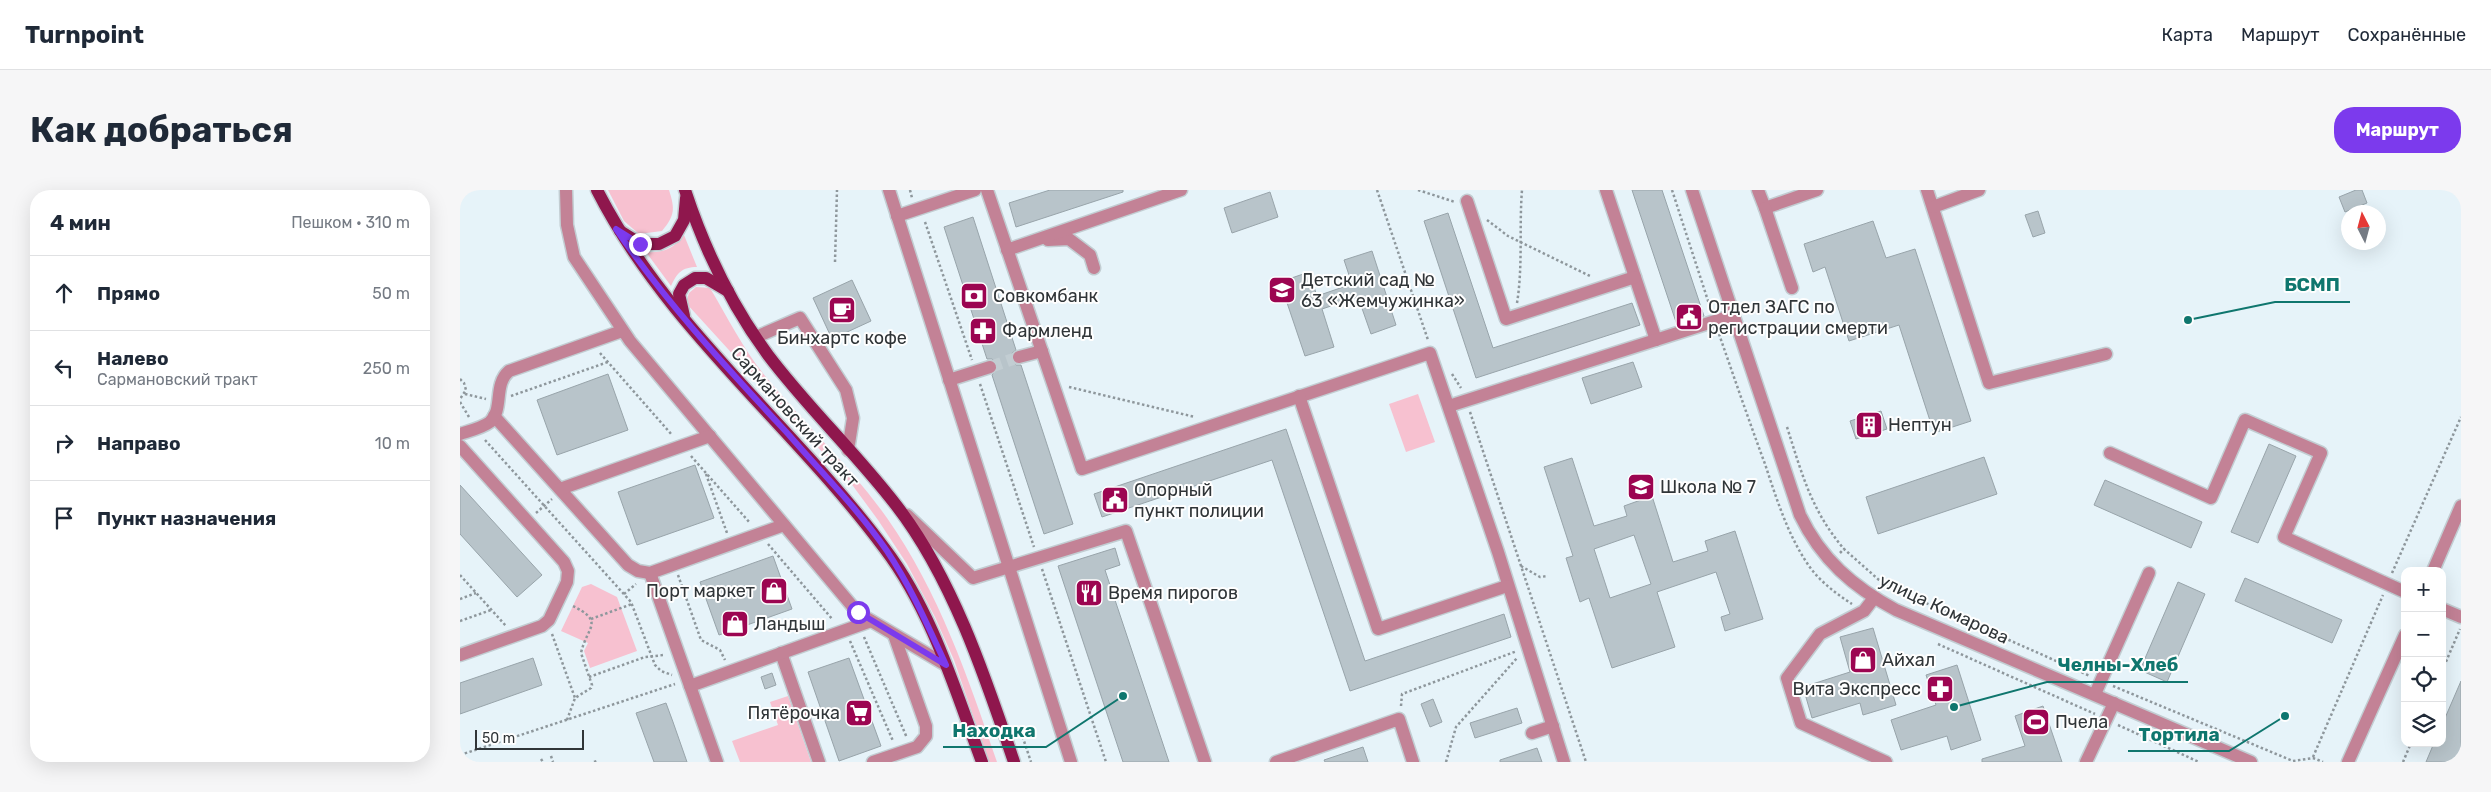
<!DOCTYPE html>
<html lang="ru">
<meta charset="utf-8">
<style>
:root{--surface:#fff;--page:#f6f6f7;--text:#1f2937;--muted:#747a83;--line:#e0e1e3;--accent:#7c3aed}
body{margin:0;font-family:Rubik,sans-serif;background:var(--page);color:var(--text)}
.controls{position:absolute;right:15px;bottom:15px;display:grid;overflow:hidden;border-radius:10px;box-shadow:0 5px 20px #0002}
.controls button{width:45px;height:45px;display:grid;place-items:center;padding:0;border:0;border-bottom:1px solid var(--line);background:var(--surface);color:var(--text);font:25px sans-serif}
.compass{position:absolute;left:1881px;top:15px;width:45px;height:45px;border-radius:50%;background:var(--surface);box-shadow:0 5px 20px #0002;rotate:354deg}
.scale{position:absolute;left:15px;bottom:12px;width:109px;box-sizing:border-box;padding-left:5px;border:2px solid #303538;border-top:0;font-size:14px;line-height:18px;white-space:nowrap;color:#303538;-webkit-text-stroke:4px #fefefe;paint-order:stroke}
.stop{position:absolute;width:15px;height:15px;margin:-11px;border:4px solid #7c3aed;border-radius:50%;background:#fff}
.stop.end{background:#7c3aed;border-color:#fff;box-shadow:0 1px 5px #0008}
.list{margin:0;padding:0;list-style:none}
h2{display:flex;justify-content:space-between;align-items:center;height:65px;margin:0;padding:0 20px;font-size:21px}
h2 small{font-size:16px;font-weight:400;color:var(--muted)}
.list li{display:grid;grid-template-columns:32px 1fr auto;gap:15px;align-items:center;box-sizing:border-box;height:75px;padding:0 20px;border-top:1px solid var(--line)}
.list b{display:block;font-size:19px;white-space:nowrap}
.list p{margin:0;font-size:16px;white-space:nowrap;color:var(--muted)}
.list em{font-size:16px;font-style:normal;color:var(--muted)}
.icon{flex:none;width:28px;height:28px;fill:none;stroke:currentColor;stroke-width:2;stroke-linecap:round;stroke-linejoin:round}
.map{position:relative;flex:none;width:2001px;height:572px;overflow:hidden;border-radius:20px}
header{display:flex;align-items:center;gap:30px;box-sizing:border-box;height:70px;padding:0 25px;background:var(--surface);border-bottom:1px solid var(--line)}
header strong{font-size:24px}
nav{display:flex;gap:28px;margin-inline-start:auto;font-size:18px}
.intro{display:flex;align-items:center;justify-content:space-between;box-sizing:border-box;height:120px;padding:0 30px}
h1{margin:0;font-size:35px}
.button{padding:12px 22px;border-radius:20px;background:var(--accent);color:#fff;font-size:18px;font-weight:700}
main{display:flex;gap:30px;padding:0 30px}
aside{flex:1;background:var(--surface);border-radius:20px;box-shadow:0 5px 20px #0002}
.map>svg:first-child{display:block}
.green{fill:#f7c1d0}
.building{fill:#b8c4ca;stroke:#98a4aa;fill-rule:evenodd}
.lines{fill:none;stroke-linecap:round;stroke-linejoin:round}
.minor-tunnel{stroke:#c2cdd2;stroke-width:12;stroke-dasharray:12 6;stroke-linecap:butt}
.minor-casing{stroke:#c2cdd2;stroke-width:15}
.major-casing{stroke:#c2cdd2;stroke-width:15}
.path{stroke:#8e979c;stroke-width:2.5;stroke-dasharray:2.5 2.5;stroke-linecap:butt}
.minor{stroke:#c38296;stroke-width:12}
.major{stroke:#8f174d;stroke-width:12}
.route{stroke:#7c3aed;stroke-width:6}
.labels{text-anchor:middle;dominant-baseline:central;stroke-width:4;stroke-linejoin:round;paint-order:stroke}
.poi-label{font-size:18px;fill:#303538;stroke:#fefefe;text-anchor:start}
.street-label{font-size:18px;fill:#303538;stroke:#fefefe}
.leader{fill:none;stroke:#0f766e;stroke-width:2}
.callout-dot{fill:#0f766e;stroke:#fefefe;stroke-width:2}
.callout-label{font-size:19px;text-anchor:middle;font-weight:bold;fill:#0f766e;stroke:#fefefe;stroke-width:4;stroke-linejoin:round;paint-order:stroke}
</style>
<header>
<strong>Turnpoint</strong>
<nav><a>Карта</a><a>Маршрут</a><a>Сохранённые</a></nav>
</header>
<div class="intro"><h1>Как добраться</h1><a class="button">Маршрут</a></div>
<main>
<aside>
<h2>4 мин<small>Пешком · 310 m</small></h2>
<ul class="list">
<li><svg class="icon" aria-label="ahead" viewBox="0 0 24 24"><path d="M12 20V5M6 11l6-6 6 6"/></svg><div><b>Прямо</b></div><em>50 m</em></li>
<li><svg class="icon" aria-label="left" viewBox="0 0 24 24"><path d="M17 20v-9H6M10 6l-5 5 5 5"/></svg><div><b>Налево</b><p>Сармановский тракт</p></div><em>250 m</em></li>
<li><svg class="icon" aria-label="right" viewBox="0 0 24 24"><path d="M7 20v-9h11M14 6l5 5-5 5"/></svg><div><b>Направо</b></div><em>10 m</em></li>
<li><svg class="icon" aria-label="arrive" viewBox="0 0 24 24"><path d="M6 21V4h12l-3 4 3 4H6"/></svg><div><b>Пункт назначения</b></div></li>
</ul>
</aside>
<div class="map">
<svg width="2001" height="572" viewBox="0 0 2001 572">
<rect width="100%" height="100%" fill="#e6f3f9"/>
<g class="green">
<path d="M 148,0 L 209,0 C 215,19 215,25 202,41 L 179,44 L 164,31 Z"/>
<path d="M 224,45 L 237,77 C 222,77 217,83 211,96 L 186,62 C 204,63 213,59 224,45 Z"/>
<path d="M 236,97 L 250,98 C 268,128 284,161 306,187 C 345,235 391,277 427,328 C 479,402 508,487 537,572 L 529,572 L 494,470 L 475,427 L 447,374 L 418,330 L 393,296 L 226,113 L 229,103 Z"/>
<polygon points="958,204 975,252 946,262 929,214"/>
<polygon points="131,394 157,407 177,461 130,478 124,461 128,453 101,441 122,397"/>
<polygon points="328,506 351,572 280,572 272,551 318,535 310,512"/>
</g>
<g class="building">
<polygon points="590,0 663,0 663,2 556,37 549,13"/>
<polygon points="1172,0 1202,0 1244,126 1217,135"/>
<polygon points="1896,0 1902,0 1907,13 1885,22 1879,7"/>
<polygon points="810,2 818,27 772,43 764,18"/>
<polygon points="1578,21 1585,43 1573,47 1565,25"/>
<polygon points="988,23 1033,158 1172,113 1180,135 1016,188 964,31"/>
<polygon points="513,27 556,160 551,164 551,170 556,175 561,175 613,334 584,344 532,185 538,179 538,174 532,169 527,169 484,37"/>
<polygon points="1413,31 1426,68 1455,59 1511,231 1474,243 1439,135 1389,151 1365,77 1353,82 1344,54"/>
<polygon points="912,61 936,135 911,144 898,107 862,119 874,157 845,166 820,92 849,82 857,106 892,94 884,70"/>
<polygon points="392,90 411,131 372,149 353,108"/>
<polygon points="1173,172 1182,197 1131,214 1122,188"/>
<polygon points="148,184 168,240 97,265 77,210"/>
<polygon points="1421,221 1427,239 1396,249 1390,231"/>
<polygon points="826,239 905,471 1044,424 1051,447 890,501 812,270 642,327 634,304"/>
<polygon points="1809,254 1836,266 1798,353 1771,342"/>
<polygon points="1524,267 1537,304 1418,344 1406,307"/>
<path d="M 1112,268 L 1134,336 L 1167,326 L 1164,316 L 1192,306 L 1213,372 L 1248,361 L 1245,351 L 1275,341 L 1303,429 L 1265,441 L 1261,427 L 1270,424 L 1256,382 L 1197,402 L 1215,457 L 1152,478 L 1129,408 L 1120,412 L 1106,368 L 1113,366 L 1084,277 ZM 1174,345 L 1191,394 L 1150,408 L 1134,359 Z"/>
<polygon points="235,275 254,328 177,355 158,302"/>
<polygon points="1645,290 1742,332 1731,358 1634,315"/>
<polygon points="0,295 82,385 57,407 0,344"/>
<polygon points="655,358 660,375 645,380 709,572 663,572 598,376"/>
<polygon points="313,366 332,419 259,445 240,392"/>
<polygon points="1785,388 1882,430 1872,453 1775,411"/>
<polygon points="1718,392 1745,404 1707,492 1680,480"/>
<polygon points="1413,438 1436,515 1403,525 1400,513 1352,528 1343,497 1390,482 1380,447"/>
<polygon points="73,468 82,495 0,524 0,493"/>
<polygon points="389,468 421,556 379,571 348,482"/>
<polygon points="1497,475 1521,550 1491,560 1487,546 1441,560 1431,530 1476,515 1466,485"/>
<polygon points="312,483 316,495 305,499 301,487"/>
<polygon points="2001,491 2001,572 1966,572 1974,553 1982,553 1982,535"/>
<polygon points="973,509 982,532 970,537 961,514"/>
<polygon points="206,513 213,532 227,572 194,572 176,523"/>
<polygon points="1583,516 1602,572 1522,572 1522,569 1565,556 1555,526"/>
<polygon points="1057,518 1062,533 1015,548 1010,533"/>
<polygon points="903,557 908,572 865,572 864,570"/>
<polygon points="1077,558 1082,572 1040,572 1040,570"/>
</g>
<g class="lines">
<polyline class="minor-tunnel" points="530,177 559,167"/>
<g class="minor-casing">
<g id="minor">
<polyline points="106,0 107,35 114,67 170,151 398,423 486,475"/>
<polyline points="429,0 611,572"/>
<polyline points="527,0 622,279 970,163 1038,362 1104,572"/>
<polyline points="1146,0 1196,150"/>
<path d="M 1232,0 L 1340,325 C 1361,369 1393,397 1436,420 L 1791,572"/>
<polyline points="1298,0 1305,18 1357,0"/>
<polyline points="1467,0 1529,193 1646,164"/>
<polyline points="1007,11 1046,129 1175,87"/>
<polyline points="1473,17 1519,0"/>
<polyline points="1305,18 1332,98"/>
<polyline points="437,26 515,0"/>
<polyline points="588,50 609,49 630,65 634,78"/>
<polyline points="547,60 721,0"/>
<polyline points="296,147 340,128 386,200 393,228 388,260"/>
<polyline points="559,167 582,161"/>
<polyline points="489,190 530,177"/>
<polyline points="839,206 918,439 1047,396"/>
<polyline points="989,216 1274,125"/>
<polyline points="34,226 168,375 178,381 190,383 324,335"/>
<path d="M 0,244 C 9,241 22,238 30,232 C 44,219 33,195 49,181 L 162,141"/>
<polyline points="0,256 104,372 108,381 107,392 89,430 82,436 0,465"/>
<polyline points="1650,263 1751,308 1785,230 1861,263 1824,347 1945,402"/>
<polyline points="100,299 250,246"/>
<polyline points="447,325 513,388 666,341 745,572"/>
<polyline points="1973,381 2001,316"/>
<polyline points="190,383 257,572"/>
<polyline points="1414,408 1404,421 1360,444 1327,488 1341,533 1426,572"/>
<polyline points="1982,419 2001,427"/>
<polyline points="321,463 359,572"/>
<polyline points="230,496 411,431"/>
<polyline points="1635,504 1689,383"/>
<polyline points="1072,543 1093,536"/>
<polyline points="413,572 457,557 466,546 466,536 434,445"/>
<polyline points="816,572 939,529 953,572"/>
<polyline points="1626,572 1654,513"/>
<polyline points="1888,572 1945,445"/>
</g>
</g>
<g class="major-casing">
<g id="major">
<path d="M 137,0 C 207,138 334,236 425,359 C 472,421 495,500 522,572"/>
<path d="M 225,0 C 244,58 272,116 308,165 C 348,218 396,263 436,315 C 492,387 525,486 554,572"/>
<polyline points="160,41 181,54 199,54 215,46 224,30 226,8"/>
<polyline points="224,126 219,104 224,95 235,88 246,88 268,101"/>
</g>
</g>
<g class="path">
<polyline points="450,0 452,8"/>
<polyline points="917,0 968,150"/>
<polyline points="958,0 995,12"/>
<polyline points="1212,0 1251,120"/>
<polyline points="1027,30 1048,46 1132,87"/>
<polyline points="465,32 512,170"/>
<polyline points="375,72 377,0"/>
<path d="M 1057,113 C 1063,76 1059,38 1062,0"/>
<path d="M 1259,144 C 1274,187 1289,231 1305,274 C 1316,307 1327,343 1347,373 C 1358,390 1375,403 1392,414"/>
<polyline points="140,163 212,245"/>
<polyline points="992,184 1001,198"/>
<polyline points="0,189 4,193 6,200 0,209"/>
<polyline points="520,194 574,357"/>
<polyline points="609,197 735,227"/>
<polyline points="5,204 26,209"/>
<polyline points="51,206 148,172"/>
<polyline points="0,212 9,227"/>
<polyline points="1010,222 1126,572"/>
<path d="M 1327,237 C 1342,284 1351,320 1384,359"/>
<polyline points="25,250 171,412 195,475 201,481 212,485"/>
<polyline points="231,266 290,333"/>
<polyline points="246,284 267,343"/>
<polyline points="76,323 92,309"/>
<polyline points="308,354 373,430"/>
<polyline points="1380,363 1384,359 1419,390 1441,402 1630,486"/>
<polyline points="1061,376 1080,387 1088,386"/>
<polyline points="582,379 646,572"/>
<polyline points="1932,383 2001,227"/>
<polyline points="0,385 46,436"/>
<polyline points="218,385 241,450 260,460 265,470"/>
<polyline points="164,404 176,394"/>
<polyline points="0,409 16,403"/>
<polyline points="131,429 172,414"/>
<polyline points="0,431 31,420"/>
<polyline points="92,444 115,508"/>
<polyline points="404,447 447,548"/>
<polyline points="390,451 433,551"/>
<polyline points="1478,454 1635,524"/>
<polyline points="1982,481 2000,439"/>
<polyline points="129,487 185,467 204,465"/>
<polyline points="1653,496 1833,571 1853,568 1863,572"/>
<polyline points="941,516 942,504 1057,461"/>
<path d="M 107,530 L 115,508 L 131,498 L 132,495 L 121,463 C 127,436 146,432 111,415"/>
<polyline points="1658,535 1739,572"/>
<polyline points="561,542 571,572"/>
<polyline points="0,565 215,494"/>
<polyline points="91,566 93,572"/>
<polyline points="1853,567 1923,405"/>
<polyline points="81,569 83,572"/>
<polyline points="134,572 137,571"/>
<polyline points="986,572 996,537 1057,468"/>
<polyline points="1943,572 1951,553"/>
</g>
<use href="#minor" class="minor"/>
<use href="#major" class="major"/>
</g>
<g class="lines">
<path class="route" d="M 180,54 L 156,39 C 206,113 268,179 329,245 C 362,283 398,319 427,361 C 451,397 468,436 486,475 L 398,422"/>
</g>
<defs>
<g id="school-square" transform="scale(1.4375)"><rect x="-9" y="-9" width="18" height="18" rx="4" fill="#9c0551" stroke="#fefefe"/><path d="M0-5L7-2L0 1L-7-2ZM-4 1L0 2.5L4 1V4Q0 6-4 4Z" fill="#fff"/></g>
<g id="bank-square" transform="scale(1.4375)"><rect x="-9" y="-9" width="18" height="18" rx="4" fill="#9c0551" stroke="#fefefe"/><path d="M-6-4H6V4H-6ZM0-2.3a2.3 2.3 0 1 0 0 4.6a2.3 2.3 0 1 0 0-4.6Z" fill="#fff"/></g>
<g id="cafe-square" transform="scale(1.4375)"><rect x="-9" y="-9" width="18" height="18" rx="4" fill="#9c0551" stroke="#fefefe"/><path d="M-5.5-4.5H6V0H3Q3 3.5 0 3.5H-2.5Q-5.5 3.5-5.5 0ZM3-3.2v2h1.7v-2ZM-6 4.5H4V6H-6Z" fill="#fff"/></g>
<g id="civic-square" transform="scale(1.4375)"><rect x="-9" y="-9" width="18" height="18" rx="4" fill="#9c0551" stroke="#fefefe"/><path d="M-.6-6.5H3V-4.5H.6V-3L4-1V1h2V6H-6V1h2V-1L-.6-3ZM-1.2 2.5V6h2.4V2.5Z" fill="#fff"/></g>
<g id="pharmacy-square" transform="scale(1.4375)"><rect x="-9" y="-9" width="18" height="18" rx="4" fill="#9c0551" stroke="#fefefe"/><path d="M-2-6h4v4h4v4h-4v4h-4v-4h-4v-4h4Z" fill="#fff"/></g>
<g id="building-square" transform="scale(1.4375)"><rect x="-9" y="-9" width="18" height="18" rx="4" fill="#9c0551" stroke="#fefefe"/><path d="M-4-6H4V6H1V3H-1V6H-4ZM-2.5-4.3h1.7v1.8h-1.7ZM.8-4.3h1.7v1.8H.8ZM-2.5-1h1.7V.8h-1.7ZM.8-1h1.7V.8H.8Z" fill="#fff"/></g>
<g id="shop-square" transform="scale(1.4375)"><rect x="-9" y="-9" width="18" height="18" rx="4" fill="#9c0551" stroke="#fefefe"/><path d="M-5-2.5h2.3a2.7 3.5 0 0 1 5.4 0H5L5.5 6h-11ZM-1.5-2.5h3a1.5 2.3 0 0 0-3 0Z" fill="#fff"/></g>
<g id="restaurant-square" transform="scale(1.4375)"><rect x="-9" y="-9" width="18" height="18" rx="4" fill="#9c0551" stroke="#fefefe"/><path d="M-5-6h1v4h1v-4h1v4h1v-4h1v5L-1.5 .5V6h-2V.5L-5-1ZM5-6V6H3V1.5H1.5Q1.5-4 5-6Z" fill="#fff"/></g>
<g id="supermarket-square" transform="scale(1.4375)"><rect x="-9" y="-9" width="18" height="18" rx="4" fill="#9c0551" stroke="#fefefe"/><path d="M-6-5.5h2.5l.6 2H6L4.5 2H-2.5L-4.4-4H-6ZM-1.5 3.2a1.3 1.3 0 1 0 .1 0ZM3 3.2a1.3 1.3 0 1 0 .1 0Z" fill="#fff"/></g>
<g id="stadium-square" transform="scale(1.4375)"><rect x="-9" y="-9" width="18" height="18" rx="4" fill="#9c0551" stroke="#fefefe"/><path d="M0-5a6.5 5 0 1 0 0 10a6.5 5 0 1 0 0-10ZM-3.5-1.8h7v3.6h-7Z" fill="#fff"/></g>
</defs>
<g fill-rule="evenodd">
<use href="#school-square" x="822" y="100"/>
<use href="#bank-square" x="514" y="106"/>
<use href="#cafe-square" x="382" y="120"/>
<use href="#civic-square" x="1229" y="127"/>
<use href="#pharmacy-square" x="523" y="141"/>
<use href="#building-square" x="1409" y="235"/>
<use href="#school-square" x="1181" y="297"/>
<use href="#civic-square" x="655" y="310"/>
<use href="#shop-square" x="314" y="401"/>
<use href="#restaurant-square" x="629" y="403"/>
<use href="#shop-square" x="275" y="434"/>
<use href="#shop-square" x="1403" y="470"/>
<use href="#pharmacy-square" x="1480" y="499"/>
<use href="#supermarket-square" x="399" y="523"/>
<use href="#stadium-square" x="1576" y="532"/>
</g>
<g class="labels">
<g class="poi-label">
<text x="841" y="90">Детский сад №<tspan x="841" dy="21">63 «Жемчужинка»</tspan></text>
<text x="533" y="106">Совкомбанк</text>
<text x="1248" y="117">Отдел ЗАГС по<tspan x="1248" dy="21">регистрации смерти</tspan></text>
<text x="542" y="141">Фармленд</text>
<text x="382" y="148" text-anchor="middle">Бинхартс кофе</text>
<text x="1428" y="235">Нептун</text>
<text x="1200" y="297">Школа № 7</text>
<text x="674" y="300">Опорный<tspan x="674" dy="21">пункт полиции</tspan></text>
<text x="295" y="401" text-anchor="end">Порт маркет</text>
<text x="648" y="403">Время пирогов</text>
<text x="294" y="434">Ландыш</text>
<text x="1422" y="470">Айхал</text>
<text x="1461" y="499" text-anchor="end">Вита Экспресс</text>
<text x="380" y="523" text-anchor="end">Пятёрочка</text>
<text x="1595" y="532">Пчела</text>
</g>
<g class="street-label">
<text transform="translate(335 227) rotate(48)">Сармановский тракт</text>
<text transform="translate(1484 419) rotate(25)">улица Комарова</text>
</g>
</g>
<path class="leader" d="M1728 130L1815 112H1890M1494 517L1587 492H1728M663 506L586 557H483M1825 526L1769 561H1668"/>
<g class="callout-dot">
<circle cx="1728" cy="130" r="5"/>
<circle cx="1494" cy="517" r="5"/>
<circle cx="663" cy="506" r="5"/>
<circle cx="1825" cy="526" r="5"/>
</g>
<g class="callout-label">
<text x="1852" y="101">БСМП</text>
<text x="1658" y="481">Челны-Хлеб</text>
<text x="534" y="547">Находка</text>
<text x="1719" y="551">Тортила</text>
</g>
</svg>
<div class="controls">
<button>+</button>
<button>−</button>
<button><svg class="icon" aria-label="locate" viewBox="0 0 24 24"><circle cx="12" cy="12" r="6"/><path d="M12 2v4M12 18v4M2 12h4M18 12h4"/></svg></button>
<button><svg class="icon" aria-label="layers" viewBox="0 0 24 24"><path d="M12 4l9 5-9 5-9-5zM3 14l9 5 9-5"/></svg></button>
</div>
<svg class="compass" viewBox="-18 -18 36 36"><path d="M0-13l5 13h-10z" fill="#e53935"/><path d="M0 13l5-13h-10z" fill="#747a83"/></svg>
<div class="scale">50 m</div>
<div class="stop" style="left:398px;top:422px"></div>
<div class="stop end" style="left:180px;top:54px"></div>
</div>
</main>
